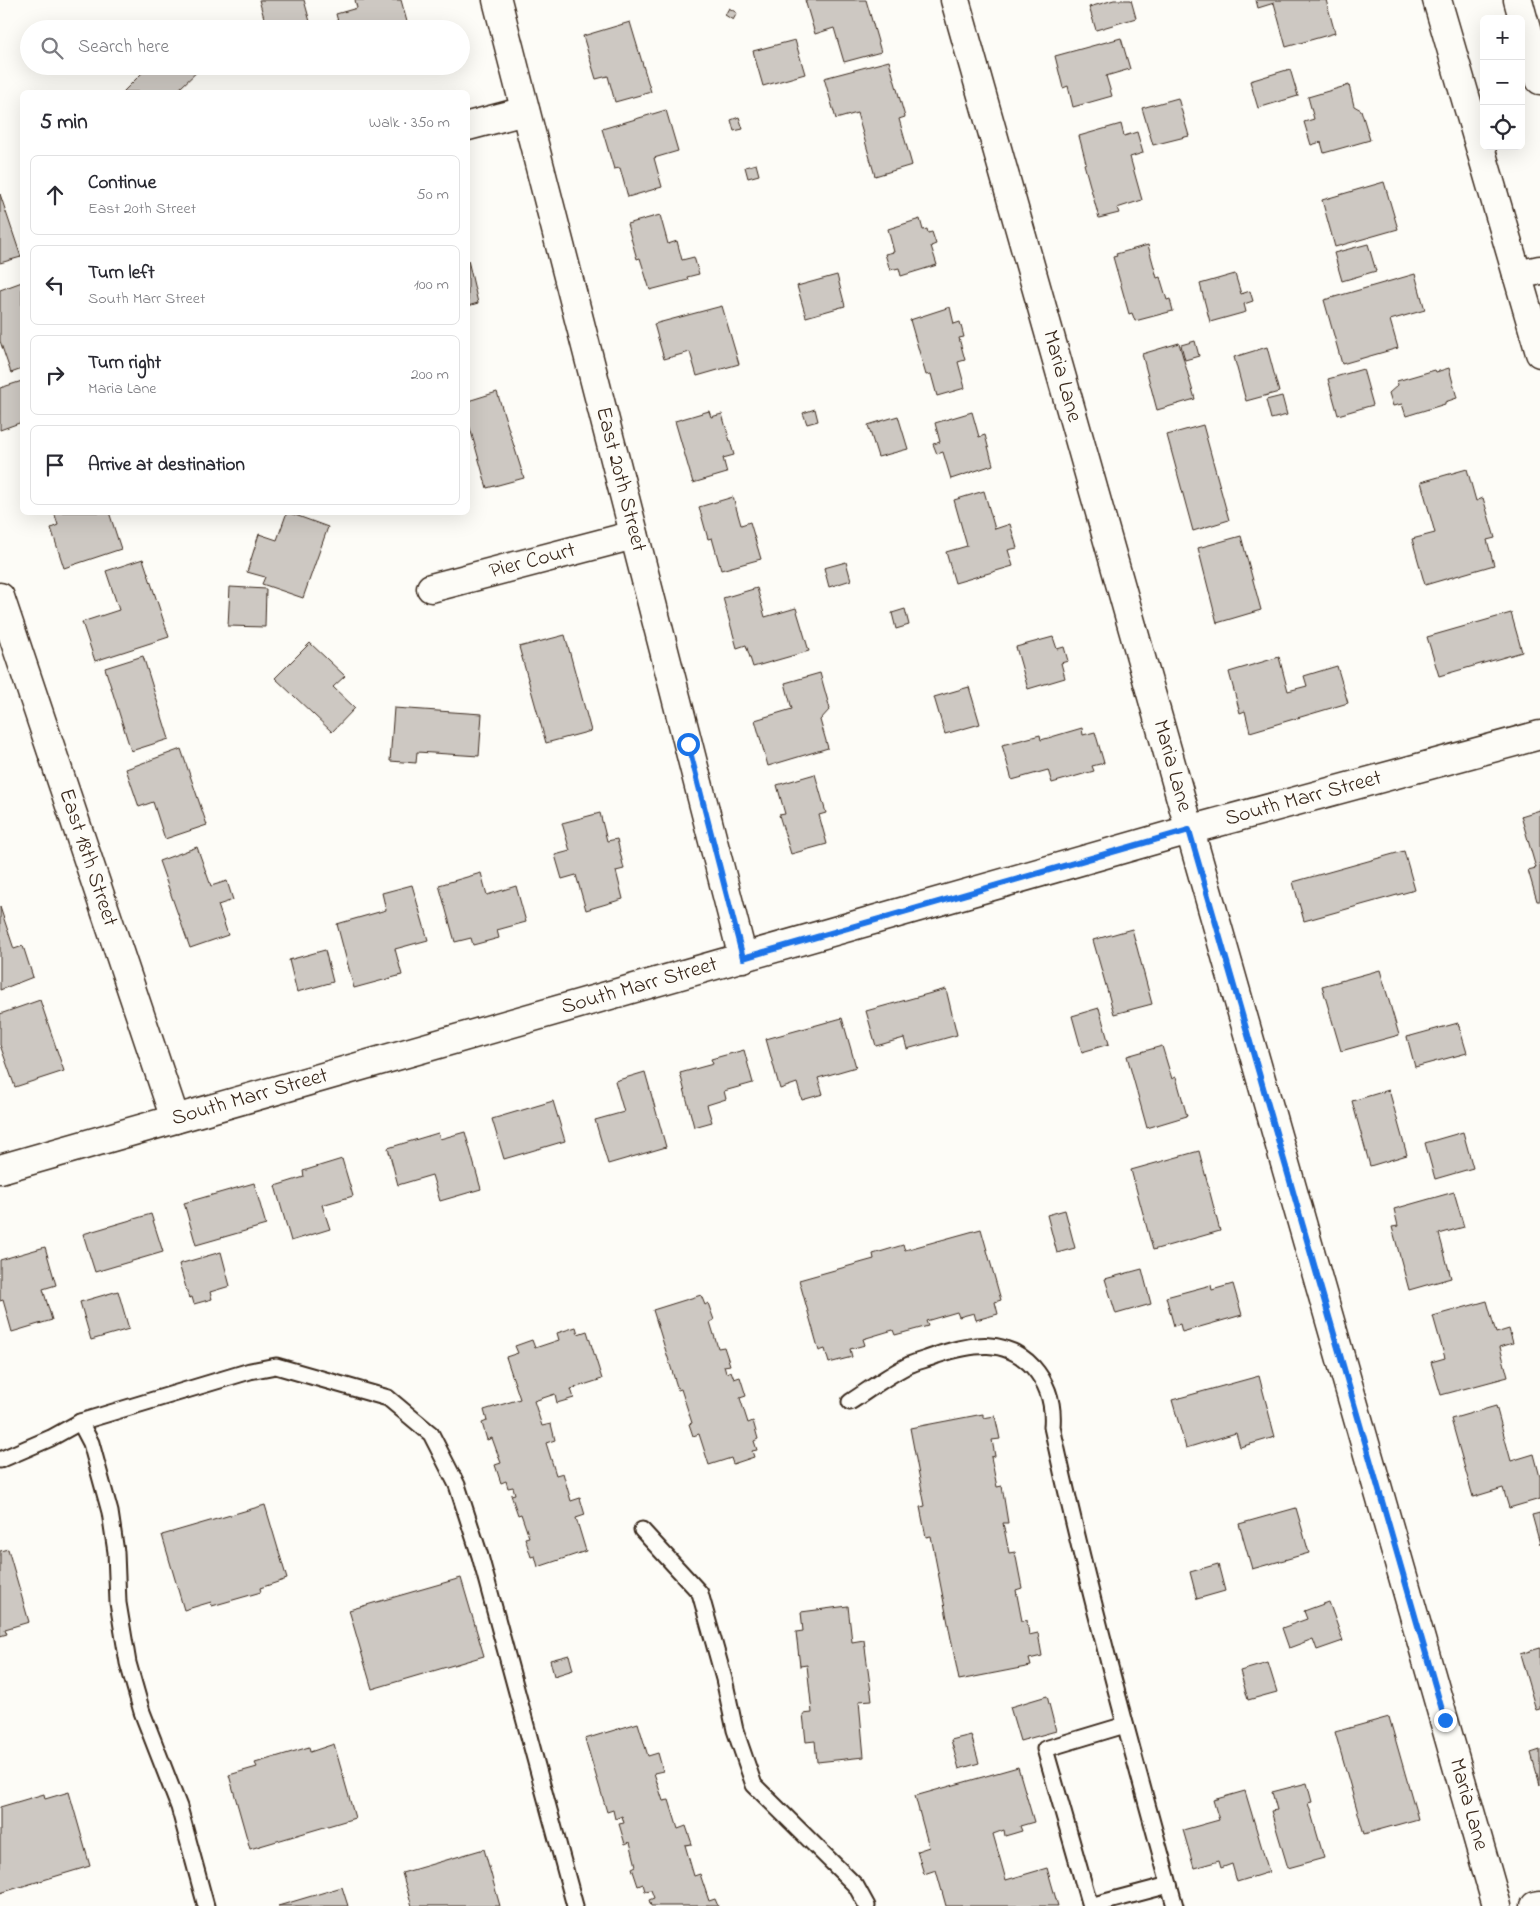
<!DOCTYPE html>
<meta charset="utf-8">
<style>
:root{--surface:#fff;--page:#f7f7f7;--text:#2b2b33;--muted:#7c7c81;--line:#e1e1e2}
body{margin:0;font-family:"Indie Flower",sans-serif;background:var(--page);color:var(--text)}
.controls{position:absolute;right:15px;top:15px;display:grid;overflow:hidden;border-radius:8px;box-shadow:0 5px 20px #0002}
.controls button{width:45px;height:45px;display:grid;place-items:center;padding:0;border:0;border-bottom:1px solid var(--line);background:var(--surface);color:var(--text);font:25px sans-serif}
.stop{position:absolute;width:15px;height:15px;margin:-11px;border:4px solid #1a73e8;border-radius:50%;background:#fff}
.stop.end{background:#1a73e8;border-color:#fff;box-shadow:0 1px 5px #0008}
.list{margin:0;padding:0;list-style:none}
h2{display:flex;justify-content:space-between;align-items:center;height:65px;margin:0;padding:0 20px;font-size:21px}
h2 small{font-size:16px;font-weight:400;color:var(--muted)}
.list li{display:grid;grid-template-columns:32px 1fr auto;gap:15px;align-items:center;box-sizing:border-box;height:80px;margin:0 10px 10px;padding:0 10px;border:1px solid var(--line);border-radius:8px}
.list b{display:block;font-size:19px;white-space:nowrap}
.list p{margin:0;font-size:16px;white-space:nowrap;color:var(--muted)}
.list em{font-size:16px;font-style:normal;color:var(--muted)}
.icon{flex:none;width:28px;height:28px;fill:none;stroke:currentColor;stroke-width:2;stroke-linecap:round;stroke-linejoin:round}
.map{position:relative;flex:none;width:1540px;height:1906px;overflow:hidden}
.search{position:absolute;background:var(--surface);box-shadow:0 5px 20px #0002;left:20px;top:20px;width:450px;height:55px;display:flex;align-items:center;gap:12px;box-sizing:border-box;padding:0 18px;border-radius:28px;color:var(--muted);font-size:19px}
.panel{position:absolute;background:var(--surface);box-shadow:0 5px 20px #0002;left:20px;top:90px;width:450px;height:425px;border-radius:8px}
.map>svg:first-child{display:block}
.building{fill:#cdc8c2;stroke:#3b2a1e}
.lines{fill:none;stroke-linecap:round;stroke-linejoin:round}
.lane-casing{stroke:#3b2a1e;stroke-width:19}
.street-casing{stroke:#3b2a1e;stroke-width:31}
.secondary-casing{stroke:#3b2a1e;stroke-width:31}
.lane{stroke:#fdfcf7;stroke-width:15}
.street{stroke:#fdfcf7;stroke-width:28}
.secondary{stroke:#fdfcf7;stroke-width:28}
.route{stroke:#1a73e8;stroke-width:6}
.labels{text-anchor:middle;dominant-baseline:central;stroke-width:5;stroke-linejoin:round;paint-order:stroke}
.street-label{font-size:22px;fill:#3b2a1e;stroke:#fdfcf7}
</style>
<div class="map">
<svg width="1540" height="1906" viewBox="0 0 1540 1906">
<rect width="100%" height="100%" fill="#fdfcf7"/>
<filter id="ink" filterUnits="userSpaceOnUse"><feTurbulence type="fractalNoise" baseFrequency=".02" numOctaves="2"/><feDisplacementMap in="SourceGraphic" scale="10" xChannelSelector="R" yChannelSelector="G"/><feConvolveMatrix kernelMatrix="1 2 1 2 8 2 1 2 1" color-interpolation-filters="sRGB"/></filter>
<g filter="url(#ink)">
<g class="building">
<polygon points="259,0 304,0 312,29 252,29 266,25"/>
<polygon points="355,0 401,0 409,29 340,29 336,14 357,8"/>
<polygon points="805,0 866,0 881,52 844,62 834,28 815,34"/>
<polygon points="1114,0 1131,0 1136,18 1096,30 1089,7"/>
<polygon points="1256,0 1326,0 1335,33 1286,47 1274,3 1258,8"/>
<polygon points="729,8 737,13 733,20 725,15"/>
<polygon points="630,22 651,92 615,102 608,76 596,79 583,36"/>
<polygon points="1121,38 1130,69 1106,76 1112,96 1073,107 1068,86 1063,88 1055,56"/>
<polygon points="795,40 805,74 763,86 753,51"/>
<polygon points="889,61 905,117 899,119 912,165 875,176 857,113 836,119 824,78"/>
<polygon points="149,66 203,66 180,88 185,92 123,92"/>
<polygon points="1290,69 1298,96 1258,108 1250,81"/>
<polygon points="1349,85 1354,106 1361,110 1370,140 1324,153 1321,142 1311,145 1304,122 1314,119 1308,97"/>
<polygon points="1178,98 1189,136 1153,145 1142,108"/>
<polygon points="666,110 678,151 654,158 662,187 628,197 620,168 614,169 602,129"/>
<polygon points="739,117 743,129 734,131 731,120"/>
<polygon points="1121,124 1124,136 1137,132 1143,153 1130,157 1142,200 1117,208 1119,213 1099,218 1084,164 1086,163 1079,136"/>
<polygon points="756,164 759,175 748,178 745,167"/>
<polygon points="1384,182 1398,229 1335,247 1322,200"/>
<polygon points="0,194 21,257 0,263"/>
<polygon points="660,215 668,244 677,241 682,260 694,257 699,274 687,277 688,280 650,290 640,258 637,259 627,224"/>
<polygon points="920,219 923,230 927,229 928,233 932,232 936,244 931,246 937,265 901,276 899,268 890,270 885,254 894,252 888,229"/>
<polygon points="1368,244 1376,271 1342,281 1334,253"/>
<polygon points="1148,245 1157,278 1160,277 1167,300 1170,299 1173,311 1135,321 1132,313 1129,314 1113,257 1117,256 1116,254"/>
<polygon points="468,260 478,303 468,306"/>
<polygon points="1235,274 1241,294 1250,291 1253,301 1244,304 1246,312 1210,322 1200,284"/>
<polygon points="1415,274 1425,310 1390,320 1398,348 1342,364 1324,300"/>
<polygon points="837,275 845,306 806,317 797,286"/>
<polygon points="22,282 22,369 11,373 0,341 0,290"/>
<polygon points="722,306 739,364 697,376 690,352 664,359 654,324"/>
<polygon points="950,307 954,324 960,322 964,337 959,338 965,360 958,362 965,388 937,396 931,374 926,375 910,320"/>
<polygon points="1195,341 1199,356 1185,360 1181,345"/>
<polygon points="1179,343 1195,399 1157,410 1142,354"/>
<polygon points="1267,347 1279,392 1246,401 1234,357"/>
<polygon points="1449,368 1457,398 1445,402 1445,404 1406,416 1402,404 1393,406 1389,393 1398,385 1397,381 1435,370 1436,372"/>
<polygon points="1363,369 1373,405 1338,415 1328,379"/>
<polygon points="22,381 22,422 0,430 0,388"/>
<polygon points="497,392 524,478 487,488 468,421 468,401"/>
<polygon points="1282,396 1287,415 1271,419 1266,400"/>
<polygon points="815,409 818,421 807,424 803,413"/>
<polygon points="709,411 711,417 722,414 734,455 723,458 727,473 693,483 675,421"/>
<polygon points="972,412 979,437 985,435 993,465 951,479 943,452 937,454 933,444 940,442 935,423"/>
<polygon points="898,416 908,449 878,457 868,425"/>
<polygon points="1203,425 1229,520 1193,531 1167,435"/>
<polygon points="1467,469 1476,501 1483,498 1495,538 1487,540 1494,565 1425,585 1412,539 1435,533 1421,482"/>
<polygon points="984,491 995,529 1010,524 1017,548 1008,550 1013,566 955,583 946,552 967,546 954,500"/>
<polygon points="733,497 741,525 750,522 761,559 721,570 712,538 708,539 699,507"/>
<polygon points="54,512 109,512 121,549 64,568 51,528 58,525"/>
<polygon points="287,512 328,527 303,598 262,584 265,577 247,572 259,534 277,540"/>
<polygon points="1241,536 1261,610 1217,623 1198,548"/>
<polygon points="143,559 169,637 95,661 82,622 119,610 106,571"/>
<polygon points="846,562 851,580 829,587 824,568"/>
<polygon points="230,587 266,589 265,627 228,626"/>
<polygon points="757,588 765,617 796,608 809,651 753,667 746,645 737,648 723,598"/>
<polygon points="905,609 909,625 896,629 892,613"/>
<polygon points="1511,613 1522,652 1439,676 1427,637"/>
<polygon points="565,635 591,731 546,743 519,647"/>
<polygon points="1053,637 1057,649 1064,647 1068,661 1061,663 1065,678 1028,689 1016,647"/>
<polygon points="310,643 345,676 333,687 355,708 332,732 275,678"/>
<polygon points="143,656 169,739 131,751 105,668"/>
<polygon points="1279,657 1288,691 1307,686 1304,676 1337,666 1348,703 1250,732 1245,711 1240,713 1229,672"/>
<polygon points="820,673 830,709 820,720 828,748 768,766 755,720 792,709 785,683"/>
<polygon points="969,687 980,724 945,734 934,697"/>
<polygon points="394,708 482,714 479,756 417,752 416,763 390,761"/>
<polygon points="1082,728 1083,735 1095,732 1104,763 1092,766 1094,771 1052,783 1048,770 1012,780 1002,745 1040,735 1041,740"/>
<polygon points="181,749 207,825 165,839 153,802 139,807 126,769"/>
<polygon points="815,774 826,813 819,815 827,844 791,854 779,815 785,814 777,785"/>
<polygon points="1540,810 1540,901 1537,901 1528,870 1536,868 1521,816"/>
<polygon points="600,813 607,841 617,839 624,869 616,871 623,899 586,910 576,875 562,879 555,855 570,851 562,823"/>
<polygon points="197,847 211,886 227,881 233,900 218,905 228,935 190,948 159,861"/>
<polygon points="1404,851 1415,890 1304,921 1293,882"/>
<polygon points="481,873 487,895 516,886 526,922 497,930 499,938 473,945 471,938 455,942 439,885"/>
<polygon points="412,885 428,940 395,949 402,975 354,988 337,924 386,910 382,893"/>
<polygon points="0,907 14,949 23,946 33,977 0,990"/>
<polygon points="1132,929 1152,1004 1114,1014 1093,940"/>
<polygon points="325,950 333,982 297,992 289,960"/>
<polygon points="1380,970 1399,1035 1341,1051 1322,986"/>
<polygon points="946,989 957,1035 907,1049 904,1038 876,1046 866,1011"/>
<polygon points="40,1000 64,1071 15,1087 0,1045 0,1014"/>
<polygon points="1099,1008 1109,1044 1082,1052 1072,1016"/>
<polygon points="842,1018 856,1067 818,1078 823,1094 802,1100 797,1083 780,1089 766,1039"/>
<polygon points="1458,1023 1467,1053 1415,1067 1407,1037"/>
<polygon points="1162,1046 1172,1079 1176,1077 1187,1116 1147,1128 1127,1056"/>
<polygon points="744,1050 753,1083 724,1091 726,1099 707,1105 712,1122 694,1127 680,1073 713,1064 711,1059"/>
<polygon points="645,1072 666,1147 608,1164 595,1120 624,1112 615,1081"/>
<polygon points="1389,1090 1407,1155 1370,1166 1352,1101"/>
<polygon points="553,1101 565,1141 504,1159 492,1119"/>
<polygon points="465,1132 481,1189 440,1201 432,1175 398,1185 388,1148 438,1133 440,1139"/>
<polygon points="1463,1132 1473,1168 1435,1179 1425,1143"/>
<polygon points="1199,1151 1220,1231 1153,1250 1131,1170"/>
<polygon points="342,1159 353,1196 322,1205 330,1229 291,1241 275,1186 304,1177 303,1171"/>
<polygon points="254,1183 266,1225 196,1245 184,1203"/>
<polygon points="1454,1192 1464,1227 1439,1234 1451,1278 1409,1290 1392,1227 1398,1226 1394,1209"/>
<polygon points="1065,1210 1075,1248 1057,1253 1047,1215"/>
<polygon points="151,1214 163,1252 95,1272 83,1234"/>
<polygon points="981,1229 1001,1300 995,1302 998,1314 976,1320 974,1313 959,1317 957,1312 926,1321 928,1326 895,1335 893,1330 863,1339 865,1345 850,1349 852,1357 829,1363 825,1349 819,1351 799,1280 874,1259 873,1254 903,1245 905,1250"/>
<polygon points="45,1247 56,1285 43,1289 52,1320 12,1332 3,1300 0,1301 0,1260"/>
<polygon points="221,1252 230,1286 210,1292 212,1299 194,1304 192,1297 189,1298 179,1264"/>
<polygon points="1142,1269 1151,1304 1116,1314 1105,1279"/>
<polygon points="1233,1284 1242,1315 1182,1332 1180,1324 1174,1326 1166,1297 1211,1285 1212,1290"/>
<polygon points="118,1291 129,1329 91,1340 80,1302"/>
<polygon points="701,1295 705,1305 708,1303 714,1320 710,1322 718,1348 724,1347 730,1365 724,1366 726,1373 731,1371 734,1379 740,1377 746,1396 740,1398 748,1423 753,1421 758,1439 754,1441 757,1450 752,1451 754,1457 733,1464 731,1458 709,1465 699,1434 693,1436 689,1424 692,1423 681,1389 678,1390 653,1310"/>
<polygon points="1487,1301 1496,1333 1509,1329 1513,1343 1500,1347 1508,1377 1441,1395 1431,1362 1445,1358 1433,1316"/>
<polygon points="576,1327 578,1334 587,1331 602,1379 571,1389 574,1398 557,1403 555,1394 534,1401 542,1426 551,1424 555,1440 546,1443 556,1475 563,1473 571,1501 580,1498 585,1515 576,1518 586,1551 538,1567 535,1556 531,1557 525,1538 529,1537 521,1514 518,1515 511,1495 515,1494 513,1487 508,1488 506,1481 501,1483 495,1465 501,1463 492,1438 487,1440 482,1423 487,1421 484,1410 520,1399 506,1357 518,1353 515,1346 532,1340 535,1348 559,1340 557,1333"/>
<polygon points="1259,1376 1275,1437 1240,1447 1236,1433 1186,1448 1172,1400"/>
<polygon points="1496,1406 1511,1461 1534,1454 1540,1477 1540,1499 1509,1508 1503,1488 1473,1497 1451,1419"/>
<polygon points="983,1414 983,1418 995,1416 1000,1439 992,1440 995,1456 991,1457 997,1487 1002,1486 1008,1523 1003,1523 1009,1553 1015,1552 1022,1588 1016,1590 1022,1621 1027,1620 1029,1635 1038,1633 1042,1656 1029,1659 1031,1666 959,1680 931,1536 926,1537 920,1507 925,1506 910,1428"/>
<polygon points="265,1505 287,1579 260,1588 261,1592 212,1606 211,1602 184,1610 162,1535"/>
<polygon points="1296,1508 1309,1553 1252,1569 1239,1524"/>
<polygon points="1540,1513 1540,1544 1532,1515"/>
<polygon points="8,1549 29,1622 5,1629 7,1634 0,1636 0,1551"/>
<polygon points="1218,1564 1225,1591 1197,1599 1190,1572"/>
<polygon points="461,1578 484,1656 372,1689 349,1610"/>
<polygon points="1329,1602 1343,1641 1317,1650 1313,1639 1289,1648 1282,1628 1307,1619 1304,1611"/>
<polygon points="848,1606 852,1642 864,1640 872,1700 859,1701 864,1757 817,1762 815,1741 806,1742 803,1714 812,1713 807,1665 800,1666 796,1632 803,1631 801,1612"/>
<polygon points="1540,1648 1540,1709 1536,1710 1520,1654"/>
<polygon points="569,1655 573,1670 554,1676 550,1660"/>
<polygon points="1268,1663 1277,1692 1248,1700 1240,1671"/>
<polygon points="1047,1696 1056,1731 1020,1741 1010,1707"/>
<polygon points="1389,1717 1418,1819 1364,1834 1335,1732"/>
<polygon points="638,1723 648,1756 658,1753 663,1771 654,1773 663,1801 669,1800 678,1829 686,1826 692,1844 685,1845 694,1876 700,1874 709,1901 715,1899 718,1906 651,1906 649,1900 654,1898 651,1890 645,1891 643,1884 638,1886 632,1868 636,1866 630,1842 625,1844 619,1824 624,1823 622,1816 615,1819 613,1810 607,1812 585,1739"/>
<polygon points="971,1735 979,1763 959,1769 951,1740"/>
<polygon points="334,1744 355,1818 250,1849 229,1775 257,1767 255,1763 309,1747 310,1752"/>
<polygon points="1540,1750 1540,1785 1531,1753"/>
<polygon points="1018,1767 1034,1822 1020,1826 1022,1831 1005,1836 1004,1830 993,1834 1006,1880 1047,1868 1058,1906 946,1906 936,1870 924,1874 917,1851 929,1847 915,1796"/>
<polygon points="1307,1783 1312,1802 1308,1803 1324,1858 1288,1868 1271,1811 1277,1810 1272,1792"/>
<polygon points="1245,1791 1269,1872 1237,1882 1232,1864 1221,1868 1219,1861 1194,1868 1183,1830 1219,1820 1213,1800"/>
<polygon points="69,1792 90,1866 0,1893 0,1807 44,1794 45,1799"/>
<polygon points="484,1849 500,1906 412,1906 402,1873"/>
<polygon points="342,1887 348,1906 278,1906"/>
</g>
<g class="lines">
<g class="lane-casing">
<g id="lane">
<path d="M 850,1402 C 869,1390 888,1375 909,1365 C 918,1361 928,1359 937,1355 C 972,1344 1005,1337 1033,1367 C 1048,1384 1054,1404 1052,1427 C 1087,1588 1131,1747 1175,1906"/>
<polyline points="80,1422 91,1443 110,1512 116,1552 118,1603 128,1663 142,1712 179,1807 206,1906"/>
<polyline points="0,1460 51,1438 80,1422 250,1371 276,1366 388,1398 431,1434 457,1485 480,1556 575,1906"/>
<polyline points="642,1530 700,1593 724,1679 735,1730 754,1785 856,1886 867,1906"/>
<polyline points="1125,1725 1045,1749 1090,1906 1169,1885"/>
</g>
</g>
<g class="street-casing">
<g id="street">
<path id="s1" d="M 497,0 L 743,958"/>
<path id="s2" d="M 955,0 L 1179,792 L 1497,1906"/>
<polyline points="1437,0 1540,353"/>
<polyline points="1518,0 1540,80"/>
<polyline points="468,126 525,111"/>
<polyline points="1517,275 1540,270"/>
<path id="s3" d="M 431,588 L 634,535"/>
<path id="s4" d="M 0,597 L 175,1119"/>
<path id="s5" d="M 0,1169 L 1189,830 L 1540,735"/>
</g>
</g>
<g class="secondary-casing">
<polyline id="secondary" points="1535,1906 1540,1905"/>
</g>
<use href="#lane" class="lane"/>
<use href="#street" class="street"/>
<use href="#secondary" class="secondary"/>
</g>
</g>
<g class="lines" filter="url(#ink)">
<polyline class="route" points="688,744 743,958 1189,830 1445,1720"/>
</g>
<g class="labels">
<g class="street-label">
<text stroke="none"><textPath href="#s2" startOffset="391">Maria Lane</textPath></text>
<text stroke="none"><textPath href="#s1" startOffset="495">East 20th Street</textPath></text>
<text stroke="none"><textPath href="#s3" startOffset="105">Pier Court</textPath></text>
<text stroke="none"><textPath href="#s2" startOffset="796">Maria Lane</textPath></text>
<text stroke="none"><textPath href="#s5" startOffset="1355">South Marr Street</textPath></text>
<text stroke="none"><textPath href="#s4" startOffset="275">East 18th Street</textPath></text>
<text stroke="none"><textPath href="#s5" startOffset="665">South Marr Street</textPath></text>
<text stroke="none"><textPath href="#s5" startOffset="260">South Marr Street</textPath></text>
<text stroke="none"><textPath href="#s2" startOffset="1876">Maria Lane</textPath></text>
</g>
</g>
</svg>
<div class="controls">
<button>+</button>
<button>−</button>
<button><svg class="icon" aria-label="locate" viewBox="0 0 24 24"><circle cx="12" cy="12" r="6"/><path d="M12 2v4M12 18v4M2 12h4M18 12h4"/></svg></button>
</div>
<div class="stop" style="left:688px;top:744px"></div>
<div class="stop end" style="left:1445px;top:1720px"></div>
<div class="search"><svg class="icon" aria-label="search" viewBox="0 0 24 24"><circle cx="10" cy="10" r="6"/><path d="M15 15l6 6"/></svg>Search here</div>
<section class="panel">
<h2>5 min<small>Walk · 350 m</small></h2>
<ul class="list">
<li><svg class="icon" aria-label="ahead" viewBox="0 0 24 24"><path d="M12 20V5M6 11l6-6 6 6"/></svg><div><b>Continue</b><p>East 20th Street</p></div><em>50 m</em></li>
<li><svg class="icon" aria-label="left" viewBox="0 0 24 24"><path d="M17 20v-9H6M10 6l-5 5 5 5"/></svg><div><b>Turn left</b><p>South Marr Street</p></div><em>100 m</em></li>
<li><svg class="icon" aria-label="right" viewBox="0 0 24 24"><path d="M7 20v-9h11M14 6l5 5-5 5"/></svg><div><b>Turn right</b><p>Maria Lane</p></div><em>200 m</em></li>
<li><svg class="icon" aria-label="arrive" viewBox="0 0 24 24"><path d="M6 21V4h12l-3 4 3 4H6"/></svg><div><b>Arrive at destination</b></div></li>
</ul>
</section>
</div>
